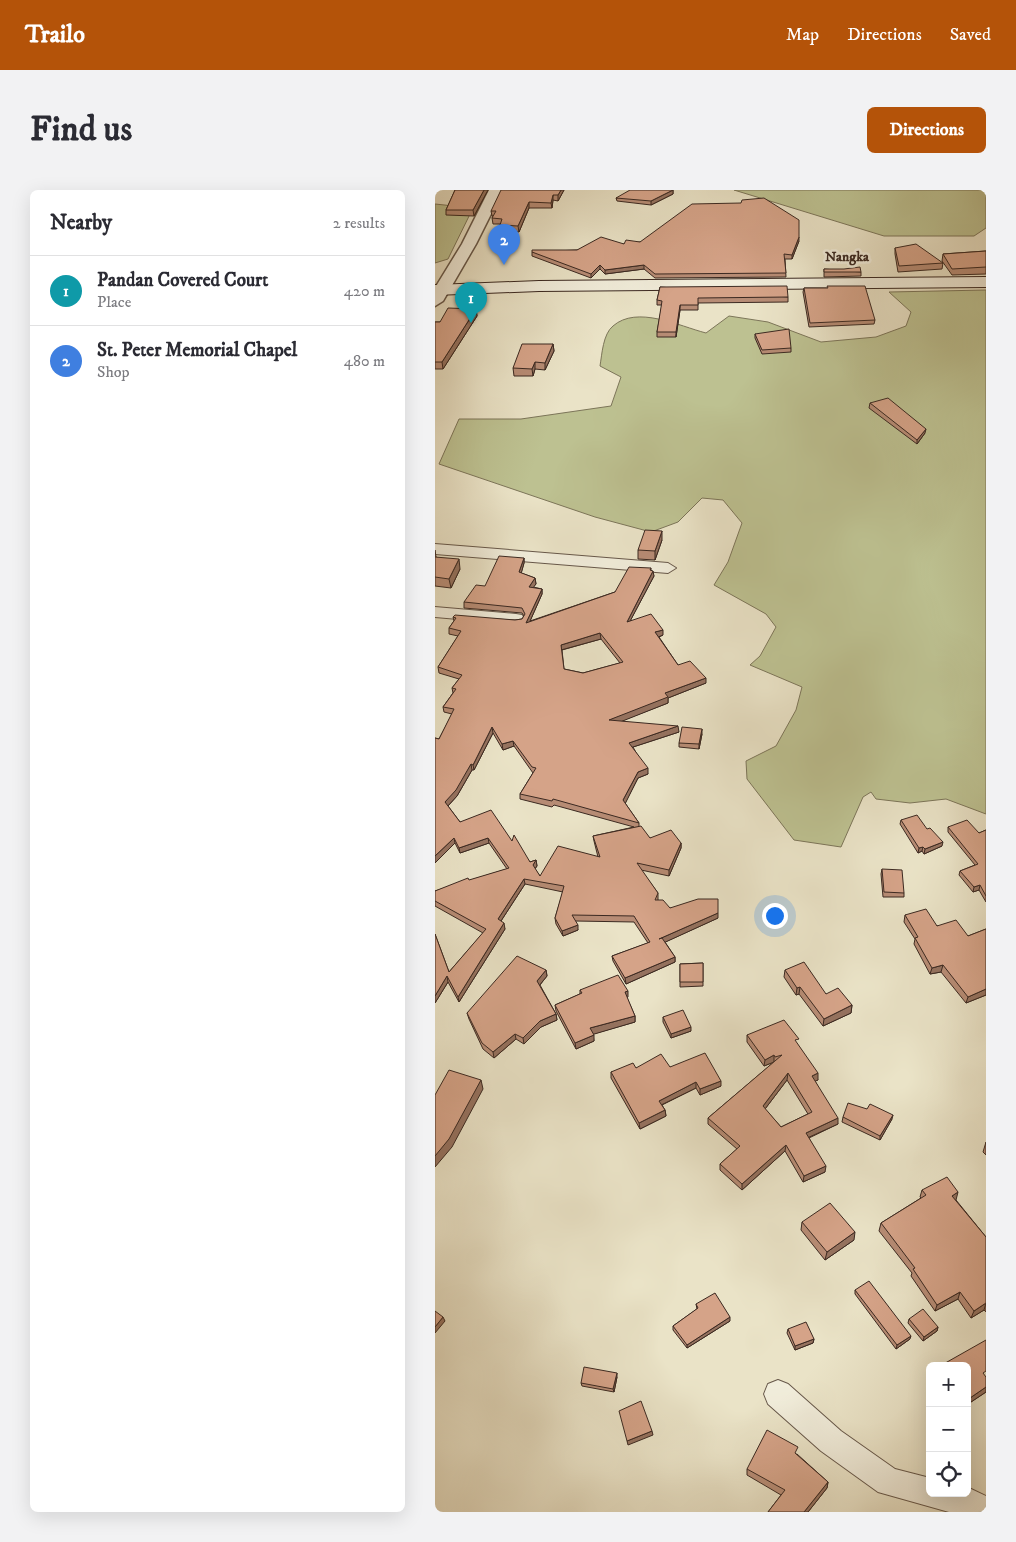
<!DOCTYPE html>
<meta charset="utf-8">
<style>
:root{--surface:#fff;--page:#f2f2f3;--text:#2b2b33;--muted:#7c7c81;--line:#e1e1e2;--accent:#b45309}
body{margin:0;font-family:"IM FELL DW Pica",serif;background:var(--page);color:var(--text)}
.controls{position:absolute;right:15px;bottom:15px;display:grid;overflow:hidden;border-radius:8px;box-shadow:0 5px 20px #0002}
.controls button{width:45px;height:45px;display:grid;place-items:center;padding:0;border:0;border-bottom:1px solid var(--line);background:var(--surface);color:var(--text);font:25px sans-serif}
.you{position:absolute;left:339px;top:725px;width:18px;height:18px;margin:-12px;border:4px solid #fff;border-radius:50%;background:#1a73e8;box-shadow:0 0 0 8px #1a73e833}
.badge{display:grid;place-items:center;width:32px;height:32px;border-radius:50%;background:var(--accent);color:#fff;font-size:16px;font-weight:700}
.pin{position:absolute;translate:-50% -41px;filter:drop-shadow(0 1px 2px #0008)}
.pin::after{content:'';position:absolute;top:26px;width:18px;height:15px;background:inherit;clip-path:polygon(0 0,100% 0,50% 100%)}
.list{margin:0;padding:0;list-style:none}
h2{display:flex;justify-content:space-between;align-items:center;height:65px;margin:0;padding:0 20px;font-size:21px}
h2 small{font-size:16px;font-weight:400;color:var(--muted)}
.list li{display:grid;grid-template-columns:32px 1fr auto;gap:15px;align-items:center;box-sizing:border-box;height:70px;padding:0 20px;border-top:1px solid var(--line)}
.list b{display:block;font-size:19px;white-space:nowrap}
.list p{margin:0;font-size:16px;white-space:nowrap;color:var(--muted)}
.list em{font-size:16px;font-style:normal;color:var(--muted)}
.icon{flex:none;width:28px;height:28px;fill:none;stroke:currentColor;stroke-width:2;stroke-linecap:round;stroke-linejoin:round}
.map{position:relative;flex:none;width:551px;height:1322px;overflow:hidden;border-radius:8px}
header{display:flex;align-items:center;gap:30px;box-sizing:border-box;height:70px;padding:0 25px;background:var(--accent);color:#fff}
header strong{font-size:24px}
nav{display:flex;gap:28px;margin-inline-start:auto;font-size:18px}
.intro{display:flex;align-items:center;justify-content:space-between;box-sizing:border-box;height:120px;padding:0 30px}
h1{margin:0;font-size:35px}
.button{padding:12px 22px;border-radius:8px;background:var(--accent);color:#fff;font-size:18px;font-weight:700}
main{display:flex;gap:30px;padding:0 30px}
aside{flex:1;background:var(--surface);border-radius:8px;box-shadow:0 5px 20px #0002}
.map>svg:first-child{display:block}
.green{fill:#bdc191;stroke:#7c7559}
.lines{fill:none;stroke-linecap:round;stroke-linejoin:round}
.minor-casing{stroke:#67584a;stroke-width:2}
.tertiary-casing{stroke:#67584a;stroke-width:3}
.secondary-casing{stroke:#3b2921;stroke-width:2}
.minor{fill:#f1eddb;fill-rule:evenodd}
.tertiary{fill:#f1eddb;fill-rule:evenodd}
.secondary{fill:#f1eddb;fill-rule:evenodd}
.wall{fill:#b78c75;stroke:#3b2921;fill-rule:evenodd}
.shaded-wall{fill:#95725f;stroke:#3b2921}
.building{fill:#d5a388;stroke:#3b2921;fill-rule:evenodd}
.labels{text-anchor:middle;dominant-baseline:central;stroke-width:5;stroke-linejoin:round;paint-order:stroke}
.far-neighbourhood-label{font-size:14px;font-weight:bold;fill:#3b2921;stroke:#f1eddb}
</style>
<header>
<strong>Trailo</strong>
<nav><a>Map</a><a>Directions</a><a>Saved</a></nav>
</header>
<div class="intro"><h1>Find us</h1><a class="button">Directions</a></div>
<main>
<aside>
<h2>Nearby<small>2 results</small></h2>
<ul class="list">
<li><span class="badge" style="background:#0f9aa8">1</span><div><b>Pandan Covered Court</b><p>Place</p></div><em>420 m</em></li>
<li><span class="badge" style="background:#3f7fe0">2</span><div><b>St. Peter Memorial Chapel</b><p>Shop</p></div><em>480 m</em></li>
</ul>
</aside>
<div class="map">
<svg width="551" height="1322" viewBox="0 0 551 1322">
<rect width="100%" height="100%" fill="#eae3c7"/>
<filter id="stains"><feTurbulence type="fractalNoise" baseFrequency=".004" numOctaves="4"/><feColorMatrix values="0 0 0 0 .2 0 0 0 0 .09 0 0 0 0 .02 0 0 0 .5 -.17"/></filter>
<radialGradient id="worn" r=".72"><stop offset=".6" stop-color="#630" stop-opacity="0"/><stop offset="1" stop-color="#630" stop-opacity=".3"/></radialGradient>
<g class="green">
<polygon points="299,0 551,0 551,38 539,46 449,46"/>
<polygon points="0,14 38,18 13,69 0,73"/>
<path d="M 551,100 L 551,624 L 511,609 L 475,613 L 441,609 L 436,602 L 428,607 L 406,657 L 359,650 L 312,589 L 311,571 L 341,556 L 361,520 L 367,497 L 315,475 L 325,466 L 341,437 L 331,424 L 279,395 L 293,372 L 307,333 L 288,310 L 267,308 L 243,332 L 216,342 L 160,327 L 4,274 L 24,229 L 86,229 L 176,216 L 186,187 L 165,176 C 167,164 168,144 178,136 C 202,115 244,136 271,143 L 294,126 L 333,132 L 386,152 L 441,147 L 471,136 L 476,122 L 454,102 Z"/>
</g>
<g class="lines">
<g class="minor-casing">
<g id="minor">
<polygon points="0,354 233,373 241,378 233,383 0,364"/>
<polygon points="0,417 81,424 87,425 89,429 87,433 81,434 0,427"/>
<polygon points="343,1190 353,1194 406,1241 460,1279 495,1288 495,1303 532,1303 532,1298 534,1298 551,1306 551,1322 514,1322 443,1302 386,1261 333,1214 329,1204 333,1194"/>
</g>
</g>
<g class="tertiary-casing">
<polygon id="tertiary" points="54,0 68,0 41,54 8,111 0,116 0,98 27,54"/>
</g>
<g class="secondary-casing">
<polygon id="secondary" points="551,87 551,97 104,101 0,105 0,95 104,91"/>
</g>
<use href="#minor" class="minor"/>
<use href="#tertiary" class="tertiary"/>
<use href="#secondary" class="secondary"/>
</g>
<g class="wall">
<polygon points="20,0 53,0 39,26 11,25 11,20"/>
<polygon points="129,0 123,11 118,10 117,18 94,18 84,42 66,41 65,34 58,34 57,28 58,26 57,26 56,21"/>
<polygon points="238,0 238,4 216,15 182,11 181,8"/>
<polygon points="364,51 357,69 350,69 351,87 220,88 209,79 170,84 165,79 156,88 97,66 97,62 142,60 205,52"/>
<polygon points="460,58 508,73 507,79 463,82 460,64"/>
<polygon points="551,61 551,84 517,85 507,71 508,64"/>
<polygon points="389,79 426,82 426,86 389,87"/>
<polygon points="225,97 353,107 353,112 263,113 263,120 245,120 241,147 222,147 222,142 227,115 222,115 222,110"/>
<polygon points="369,98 392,98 440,130 439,134 374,137 368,102"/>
<polygon points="41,119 42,126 8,179 0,179 0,132 5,132"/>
<polygon points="320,144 356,158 356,162 327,164 320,148"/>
<polygon points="118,154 119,161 110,180 100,179 98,186 79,186 78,178"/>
<polygon points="435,213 490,243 482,254 434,218"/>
<polygon points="227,350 220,370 203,369 203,360"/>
<polygon points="0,360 1,367 25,379 16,398 0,396"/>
<path d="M 89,368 L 89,373 L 86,383 L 100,388 L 101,394 L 98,397 L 107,399 L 107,404 L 95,431 L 180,402 L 216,378 L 216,380 L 219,386 L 195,431 L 228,445 L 224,447 L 243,475 L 271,493 L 233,508 L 233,513 L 186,531 L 244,542 L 198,557 L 213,584 L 203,588 L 190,613 L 204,633 L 204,637 L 215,648 L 246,653 L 246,658 L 234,686 L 206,680 L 223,703 L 223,710 L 235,718 L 283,728 L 230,752 L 240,767 L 240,772 L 191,794 L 178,771 L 177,766 L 213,753 L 199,732 L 140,731 L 143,740 L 128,746 L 121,734 L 120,728 L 128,702 L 90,694 L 66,731 L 70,739 L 24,812 L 13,792 L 0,813 L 0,744 L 14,782 L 48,743 L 0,716 L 0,701 L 72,679 L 54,653 L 25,663 L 20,653 L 0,673 L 0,548 L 4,549 L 17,524 L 9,522 L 8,517 L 18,503 L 17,498 L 24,489 L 4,483 L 3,477 L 23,446 L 14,444 L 14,438 L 19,431 L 18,427 L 80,430 L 87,429 L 89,426 L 87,423 L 29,418 L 29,412 ZM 166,449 L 185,473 L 148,483 L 129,479 L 127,460 ZM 58,543 L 68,560 L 79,556 L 98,583 L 85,604 L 85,609 L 117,617 L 119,615 L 199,637 L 158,646 L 159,651 L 163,667 L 105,686 L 100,679 L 102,676 L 101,670 L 95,672 L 77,651 L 25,632 L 13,616 L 22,606 L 37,580 L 39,580 Z"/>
<polygon points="267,544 264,559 244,557 244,553"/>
<polygon points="466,630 492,639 507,656 489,664 487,661 483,663 465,634"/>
<polygon points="513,637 544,643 551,640 551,712 544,700 538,702 524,685 525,681 540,675 513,642"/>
<polygon points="447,679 469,703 469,707 448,707 446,684"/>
<polygon points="470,725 533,746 551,739 551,805 531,813 506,782 495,784 479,754 480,749 469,732"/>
<polygon points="268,773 268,796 245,797 245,774"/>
<polygon points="111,780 112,786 105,795 121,824 122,830 106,837 89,854 81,849 59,868 48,859 34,829 32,823"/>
<polygon points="350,780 391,804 417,815 416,823 388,836 364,804 361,805 349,787"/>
<polygon points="145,800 193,807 192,808 200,826 200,832 158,844 159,851 141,859 121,821 120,815 145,804"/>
<polygon points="228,827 256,841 236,848 228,832"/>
<path d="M 312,845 L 363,855 L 383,890 L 380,891 L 403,934 L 374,948 L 390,982 L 368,992 L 350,961 L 307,1000 L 285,980 L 285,974 L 302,959 L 273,934 L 273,928 L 339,872 L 329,876 L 312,852 ZM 352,890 L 373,924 L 346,937 L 330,919 Z"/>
<polygon points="235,877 286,896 265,905 261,898 227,915 230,920 231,926 205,939 176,888 176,882 201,878"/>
<polygon points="408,927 457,929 445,950 407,932"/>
<polygon points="551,952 551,965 548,962"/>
<polygon points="487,1000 521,1010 551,1047 551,1122 549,1120 536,1128 523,1109 500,1121 476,1086 477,1083 444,1041 446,1033 486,1008 485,1007"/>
<polygon points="367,1032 419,1050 390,1070 366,1040"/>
<polygon points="420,1100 475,1149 461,1159 420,1104"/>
<polygon points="261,1114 295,1131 252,1158 238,1140 238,1136 262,1119"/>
<polygon points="474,1129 503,1137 502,1141 488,1151 473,1133"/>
<polygon points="353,1139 379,1149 378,1153 360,1160 352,1143"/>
<polygon points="532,1176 551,1187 551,1202 533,1214"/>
<polygon points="494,1182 495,1182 495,1193 492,1189"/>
<polygon points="182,1187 179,1202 147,1196 146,1193"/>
<polygon points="362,1264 393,1292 392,1298 373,1322 333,1322 346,1305 312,1285 312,1279"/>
</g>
<g class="shaded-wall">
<polygon points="49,0 53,0 39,26 38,20"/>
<polygon points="126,0 129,0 123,11 123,5"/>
<polygon points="238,0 238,4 216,15 216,11"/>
<polygon points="118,5 118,10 117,18 116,13"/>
<polygon points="94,12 94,18 84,42 83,36"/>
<polygon points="364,47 364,51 357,69 357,65"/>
<polygon points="165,75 165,79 156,88 156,84"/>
<polygon points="209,75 209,79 170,84 170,80"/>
<polygon points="245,115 245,120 241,147 241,142"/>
<polygon points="41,119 42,126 8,179 7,172"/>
<polygon points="118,154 119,161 110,180 110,173"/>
<polygon points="100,172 100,179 98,186 97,179"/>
<polygon points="491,239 490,243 482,254 482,250"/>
<polygon points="227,341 227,350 220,370 220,361"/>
<polygon points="89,368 89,373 85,388 84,382"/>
<polygon points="24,369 25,379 16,398 14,389"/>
<polygon points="218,381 219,386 192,437 192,432"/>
<polygon points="100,388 101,394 95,402 94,397"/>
<polygon points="107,399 107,404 92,438 91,433"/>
<polygon points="228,440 228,445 221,448 220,442"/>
<polygon points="165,443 166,449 126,460 126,455"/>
<polygon points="271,488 271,493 233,508 233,513 175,536 174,530 230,503"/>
<polygon points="243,536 244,542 195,558 194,553"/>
<polygon points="57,537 58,543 39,580 38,575"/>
<polygon points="267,539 267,544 264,559 264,554"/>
<polygon points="78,551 79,556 68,560 67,554"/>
<polygon points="36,574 37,580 22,606 11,618 10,612"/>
<polygon points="213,578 213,584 203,588 189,616 188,610 203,582"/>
<polygon points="19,648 20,653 0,673 0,666"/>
<polygon points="53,648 54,653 25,663 24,658"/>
<polygon points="508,652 507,656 489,664 490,659"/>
<polygon points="246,653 246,658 234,686 234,680"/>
<polygon points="488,657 487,661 483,663 484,658"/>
<polygon points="101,670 102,676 98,681 98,675"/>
<polygon points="89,689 90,694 64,734 63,729"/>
<polygon points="545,695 544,700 538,702 539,697"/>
<polygon points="283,723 283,728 224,755 224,749"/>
<polygon points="69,733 70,739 24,812 23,807"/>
<polygon points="143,735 143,740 128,746 127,741"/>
<polygon points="240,767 240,772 191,794 190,788"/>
<polygon points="508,775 506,782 495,784 497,778"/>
<polygon points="111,780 112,786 103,797 102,791"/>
<polygon points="12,786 13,792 0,813 0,806"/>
<polygon points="365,797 364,804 361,805 362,798"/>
<polygon points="551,799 551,805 531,813 533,807"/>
<polygon points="193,801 193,807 190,809 190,802"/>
<polygon points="417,815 416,823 388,836 389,829"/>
<polygon points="121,824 122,830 106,837 89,854 88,848 105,831"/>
<polygon points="200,826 200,832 156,845 155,838"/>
<polygon points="256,837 256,841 236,848 236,844"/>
<polygon points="80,844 81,849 59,868 58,862"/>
<polygon points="159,845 159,851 141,859 140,853"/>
<polygon points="339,865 339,872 329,876 330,870"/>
<polygon points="353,883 352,890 327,923 328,916"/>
<polygon points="383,883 383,890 376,893 377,886"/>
<polygon points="46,890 48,899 17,957 0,977 0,966"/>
<polygon points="286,891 286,896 265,905 265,899"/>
<polygon points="261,892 261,898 224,916 224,911"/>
<polygon points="230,920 231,926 205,939 204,933"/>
<polygon points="458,925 457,929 445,950 445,946"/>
<polygon points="403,928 403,934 370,949 371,943"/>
<polygon points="351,955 350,961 307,1000 307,994"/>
<polygon points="391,976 390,982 368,992 369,986"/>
<polygon points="523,1002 521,1010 515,1013 517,1006"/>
<polygon points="420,1042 419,1050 390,1070 392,1062"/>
<polygon points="525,1102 523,1109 500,1121 502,1115"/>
<polygon points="551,1113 549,1120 536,1128 539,1121"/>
<polygon points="8,1127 10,1131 0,1143 0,1137"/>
<polygon points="295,1127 295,1131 252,1158 252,1155"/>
<polygon points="503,1137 502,1141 488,1151 489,1147"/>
<polygon points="476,1146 475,1149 461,1159 462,1155"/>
<polygon points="379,1149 378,1153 360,1160 360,1156"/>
<polygon points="182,1183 182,1187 179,1202 178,1199"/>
<polygon points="551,1197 551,1202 533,1214 535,1208"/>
<polygon points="217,1241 218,1245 193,1255 192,1251"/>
<polygon points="393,1292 392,1298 373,1322 369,1322"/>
</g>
<g class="building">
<polygon points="20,0 49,0 38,20 11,20"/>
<polygon points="66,0 126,0 123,5 118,5 116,13 94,12 83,36 65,35 67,29 57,28 61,21 56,21"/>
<polygon points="195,0 238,0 216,11 181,8"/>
<polygon points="329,8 364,30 364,47 357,65 349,64 351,83 220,84 209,75 170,80 165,75 156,84 97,62 97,60 142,60 166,47 189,54 191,50 205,52 257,14 306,13 307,10"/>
<polygon points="481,54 508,73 464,76 460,58"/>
<polygon points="551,61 551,77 517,79 508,64"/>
<polygon points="425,77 426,82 389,82 389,79 409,79"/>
<polygon points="352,96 353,107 263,108 263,115 245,115 241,142 222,142 227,111 222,110 225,97"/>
<polygon points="392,96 430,96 440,130 375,133 369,98 393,98"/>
<polygon points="13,118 41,119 7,172 0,172 0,132 5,132"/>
<polygon points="354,139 356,158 327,160 320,144"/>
<polygon points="87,154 118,154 110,173 100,172 97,179 78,178"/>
<polygon points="453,208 491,239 482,250 435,213"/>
<polygon points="210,340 227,341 220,361 203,360"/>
<path d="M 64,366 L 89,368 L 84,382 L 100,388 L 94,397 L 107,399 L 91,433 L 180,402 L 194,377 L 216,378 L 215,380 L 218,381 L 192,432 L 216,424 L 228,440 L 220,442 L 243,475 L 255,471 L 271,488 L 230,503 L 233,507 L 174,530 L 243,536 L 194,553 L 213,578 L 203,582 L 188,610 L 204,633 L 118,609 L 117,611 L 85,604 L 101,578 L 97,577 L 78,551 L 67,554 L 57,537 L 38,575 L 36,574 L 21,600 L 10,612 L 25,632 L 56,620 L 77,651 L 79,645 L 95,672 L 101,670 L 98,675 L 105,686 L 123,656 L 165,667 L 158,646 L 206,636 L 215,648 L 236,640 L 246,653 L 234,680 L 202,673 L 223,703 L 220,710 L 228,710 L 235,718 L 263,709 L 283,709 L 283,723 L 224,749 L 227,748 L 240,767 L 190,788 L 177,766 L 215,752 L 199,726 L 137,725 L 143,735 L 127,741 L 120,728 L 129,696 L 89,689 L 63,729 L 69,733 L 23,807 L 12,786 L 0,806 L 0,744 L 14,782 L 51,739 L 0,711 L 0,701 L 33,688 L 34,690 L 74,678 L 53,648 L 24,658 L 19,648 L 0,666 L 0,548 L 4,549 L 19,519 L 8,517 L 21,499 L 17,498 L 27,485 L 3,477 L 26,441 L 14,438 L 21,428 L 18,427 L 20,425 L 80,430 L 87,429 L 90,424 L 87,418 L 29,412 L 41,395 L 50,396 ZM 165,443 L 188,472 L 148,483 L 129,479 L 126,455 Z"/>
<polygon points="0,367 24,369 14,389 0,387"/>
<polygon points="247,537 267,539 264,554 244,553"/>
<polygon points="482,625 492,639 495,638 508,652 490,659 488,657 484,658 466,630"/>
<polygon points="532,630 544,643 551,640 551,706 545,695 539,697 525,681 543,674 513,637"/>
<polygon points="447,679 467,680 469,703 449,702"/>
<polygon points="491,719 502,736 521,730 533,746 551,739 551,799 533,807 508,775 497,778 480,748 483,747 470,725"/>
<polygon points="82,766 111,780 102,791 121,824 105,831 88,848 80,844 58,862 47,853 32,823"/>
<polygon points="369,772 391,804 403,798 417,815 389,829 365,797 362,798 350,780"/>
<polygon points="268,773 268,792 245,792 245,774"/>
<polygon points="183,785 193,801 190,802 200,826 155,838 159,845 140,853 120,815 147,803 145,800"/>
<polygon points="248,820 256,837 236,844 228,827"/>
<path d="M 349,830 L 364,849 L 360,850 L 383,883 L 377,886 L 403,928 L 371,943 L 391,976 L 369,986 L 351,955 L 307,994 L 285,974 L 305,956 L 273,928 L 347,865 L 340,867 L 339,865 L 330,870 L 312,845 ZM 353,883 L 377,922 L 346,937 L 328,916 Z"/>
<polygon points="270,863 286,891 265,899 261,892 224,911 230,920 204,933 176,882 198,873 201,878 226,864 235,877"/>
<polygon points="14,880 46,890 14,949 0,966 0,905"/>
<polygon points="413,913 432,919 435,914 458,925 445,946 408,927"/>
<polygon points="512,987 523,1002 517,1006 551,1047 551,1113 539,1121 525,1102 502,1115 478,1079 480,1078 446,1033 491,1005 487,1000"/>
<polygon points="395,1013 420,1042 392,1062 367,1032"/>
<polygon points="434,1091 476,1146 462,1155 420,1100"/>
<polygon points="280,1103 295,1127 252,1155 238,1136 263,1118 261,1114"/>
<polygon points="488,1119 503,1137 489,1147 474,1129"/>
<polygon points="0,1121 8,1127 0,1137"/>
<polygon points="371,1132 379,1149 360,1156 353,1139"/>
<polygon points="551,1150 551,1181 548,1183 551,1187 551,1197 535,1208 532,1204 532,1176 505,1176"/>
<polygon points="149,1177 182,1183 178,1199 146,1193"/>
<polygon points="206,1211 217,1241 192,1251 184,1221"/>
<polygon points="332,1240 363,1257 360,1263 393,1292 369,1322 333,1322 350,1300 312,1279"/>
</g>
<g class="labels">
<g class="far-neighbourhood-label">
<text x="412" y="67">Nangka</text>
</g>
</g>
<rect width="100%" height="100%" filter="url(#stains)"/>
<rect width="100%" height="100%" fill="url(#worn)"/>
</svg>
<div class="controls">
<button>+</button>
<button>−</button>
<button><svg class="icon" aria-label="locate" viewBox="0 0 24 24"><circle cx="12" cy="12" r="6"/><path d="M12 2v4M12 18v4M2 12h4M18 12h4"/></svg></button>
</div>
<div class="you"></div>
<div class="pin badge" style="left:36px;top:133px;background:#0f9aa8">1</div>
<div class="pin badge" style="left:69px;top:75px;background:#3f7fe0">2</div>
</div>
</main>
